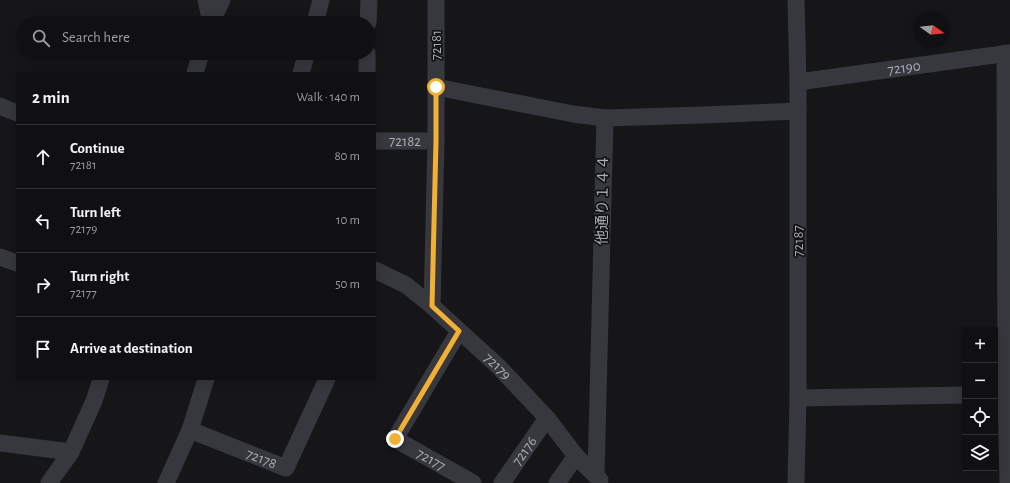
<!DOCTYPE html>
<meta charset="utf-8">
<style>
:root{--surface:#101012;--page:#19191b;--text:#f1f3f6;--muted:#9c9d9f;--line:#303032}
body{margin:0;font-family:"Alegreya Sans","Noto Sans SC","Noto Sans JP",sans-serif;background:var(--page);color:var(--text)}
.controls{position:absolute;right:12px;bottom:12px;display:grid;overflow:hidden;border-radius:0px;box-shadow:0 2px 10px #0003}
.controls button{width:36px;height:36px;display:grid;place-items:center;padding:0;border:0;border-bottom:1px solid var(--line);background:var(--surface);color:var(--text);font:20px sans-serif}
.compass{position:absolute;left:914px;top:12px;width:36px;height:36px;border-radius:50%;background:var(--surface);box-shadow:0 2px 10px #0003;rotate:105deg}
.stop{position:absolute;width:12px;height:12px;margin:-9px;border:3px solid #f2b134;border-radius:50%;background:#fff}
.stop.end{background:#f2b134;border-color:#fff;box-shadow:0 1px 4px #0008}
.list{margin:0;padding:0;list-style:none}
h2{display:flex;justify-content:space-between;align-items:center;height:52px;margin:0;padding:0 16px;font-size:17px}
h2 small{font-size:13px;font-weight:400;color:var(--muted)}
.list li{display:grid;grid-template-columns:26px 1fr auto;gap:12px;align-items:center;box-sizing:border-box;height:64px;padding:0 16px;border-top:1px solid var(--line)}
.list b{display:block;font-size:15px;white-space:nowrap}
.list p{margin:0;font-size:13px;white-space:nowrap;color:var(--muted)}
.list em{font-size:13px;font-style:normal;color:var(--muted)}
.icon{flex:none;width:22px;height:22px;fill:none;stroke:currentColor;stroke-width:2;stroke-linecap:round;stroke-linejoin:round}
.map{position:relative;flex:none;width:1010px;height:483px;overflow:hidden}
.search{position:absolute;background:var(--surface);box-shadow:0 2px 10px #0003;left:16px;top:16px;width:360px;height:44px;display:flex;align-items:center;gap:10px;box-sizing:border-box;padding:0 14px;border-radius:22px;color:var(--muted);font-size:15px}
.panel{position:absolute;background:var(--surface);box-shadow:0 2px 10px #0003;left:16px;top:72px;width:360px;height:308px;border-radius:0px}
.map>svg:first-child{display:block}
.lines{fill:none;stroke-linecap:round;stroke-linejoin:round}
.street{stroke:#37383d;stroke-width:17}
.route{stroke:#f2b134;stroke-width:5}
.labels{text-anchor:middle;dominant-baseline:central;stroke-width:3.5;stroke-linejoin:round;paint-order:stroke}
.street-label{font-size:15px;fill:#a8adb8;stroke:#111113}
</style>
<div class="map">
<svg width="1010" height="483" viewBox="0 0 1010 483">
<rect width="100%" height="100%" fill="#161618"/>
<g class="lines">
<g class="street">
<polyline points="206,0 211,22"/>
<polyline points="796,0 798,82 798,398 796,483"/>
<polyline points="211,23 222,0"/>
<polyline points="315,23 321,0"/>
<polyline points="368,23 369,0"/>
<polyline points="1005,53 1006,395 1008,483"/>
<polyline points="195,73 201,53"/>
<polyline points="301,73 307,53"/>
<polyline points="367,73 367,53"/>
<path id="s1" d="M 798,82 L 1010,53"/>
<polyline points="436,87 573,114 605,118"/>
<polyline points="0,106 17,113"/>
<path id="s2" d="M 375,141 L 436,141"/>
<polyline points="0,257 17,263"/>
<path id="s3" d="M 375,270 L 406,285 L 432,306 L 498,366 L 547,418 L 576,456 L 600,480"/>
<polyline points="432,306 436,141 436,0"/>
<path id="s4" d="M 459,331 L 395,439 L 473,483"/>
<polyline points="798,398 965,395"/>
<path id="s5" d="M 190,430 L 286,468 L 327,379"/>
<polyline points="0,443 71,452"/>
<polyline points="596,475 605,118 703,115 798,111"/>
<polyline points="49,483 71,452 94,401 101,379"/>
<polyline points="166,483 190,430 206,379"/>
<path id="s6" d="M 502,483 L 547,418"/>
<polyline points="557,483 576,456"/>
</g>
</g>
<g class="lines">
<polyline class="route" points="395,439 459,331 432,306 436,141 436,87"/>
</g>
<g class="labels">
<g class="street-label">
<text transform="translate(436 45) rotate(-90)">72181</text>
<text stroke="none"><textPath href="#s1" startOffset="107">72190</textPath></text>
<text stroke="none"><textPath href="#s2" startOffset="30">72182</textPath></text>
<text transform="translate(603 200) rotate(-89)">他通り１４４</text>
<text transform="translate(798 241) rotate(-90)">72187</text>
<text stroke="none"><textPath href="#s3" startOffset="157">72179</textPath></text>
<text stroke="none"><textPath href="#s6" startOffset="39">72176</textPath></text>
<text stroke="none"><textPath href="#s5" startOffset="77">72178</textPath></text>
<text stroke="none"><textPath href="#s4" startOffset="167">72177</textPath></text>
</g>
</g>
</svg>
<div class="controls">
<button>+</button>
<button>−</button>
<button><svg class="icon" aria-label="locate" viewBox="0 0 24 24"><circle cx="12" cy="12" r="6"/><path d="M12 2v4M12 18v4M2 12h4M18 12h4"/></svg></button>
<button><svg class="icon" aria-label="layers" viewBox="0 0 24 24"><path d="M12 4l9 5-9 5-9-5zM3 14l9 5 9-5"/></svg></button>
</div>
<svg class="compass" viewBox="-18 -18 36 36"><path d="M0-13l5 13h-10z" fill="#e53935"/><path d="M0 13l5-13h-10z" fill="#9c9d9f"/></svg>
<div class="stop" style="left:436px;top:87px"></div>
<div class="stop end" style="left:395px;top:439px"></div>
<div class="search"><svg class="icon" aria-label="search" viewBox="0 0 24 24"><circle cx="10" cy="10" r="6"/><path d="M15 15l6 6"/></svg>Search here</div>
<section class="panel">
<h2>2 min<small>Walk · 140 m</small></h2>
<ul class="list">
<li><svg class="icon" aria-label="ahead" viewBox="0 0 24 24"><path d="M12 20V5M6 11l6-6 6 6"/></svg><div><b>Continue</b><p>72181</p></div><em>80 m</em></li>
<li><svg class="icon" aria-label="left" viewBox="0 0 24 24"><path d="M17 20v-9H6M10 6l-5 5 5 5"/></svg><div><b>Turn left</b><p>72179</p></div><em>10 m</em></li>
<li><svg class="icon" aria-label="right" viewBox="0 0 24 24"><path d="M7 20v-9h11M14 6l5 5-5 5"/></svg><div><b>Turn right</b><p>72177</p></div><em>50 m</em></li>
<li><svg class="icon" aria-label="arrive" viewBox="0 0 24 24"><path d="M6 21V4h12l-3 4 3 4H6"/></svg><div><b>Arrive at destination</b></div></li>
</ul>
</section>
</div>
